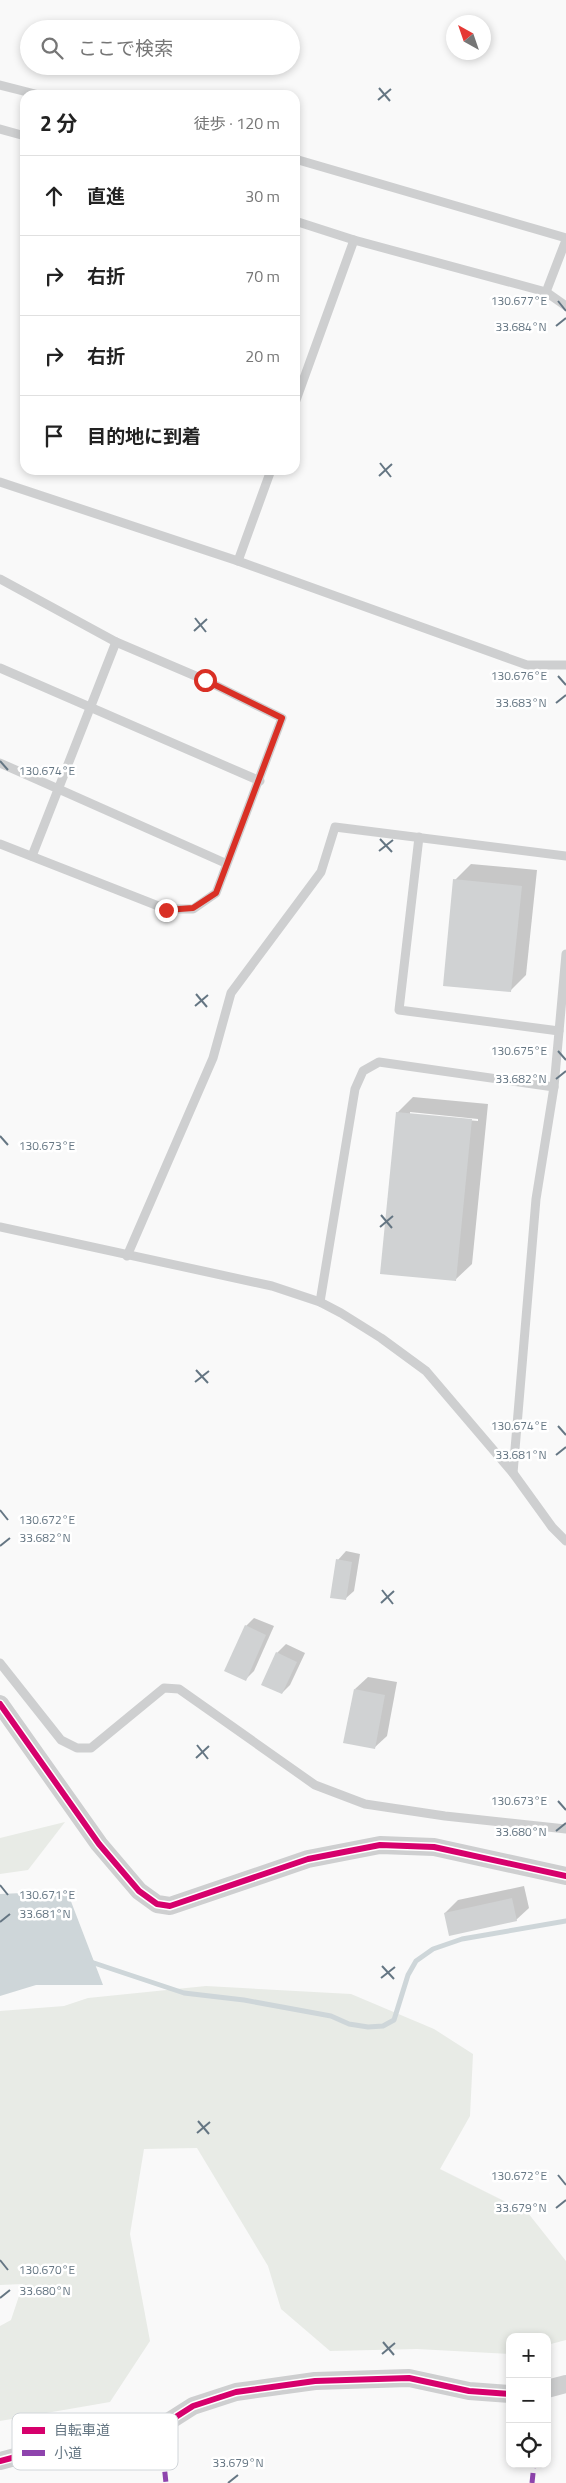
<!DOCTYPE html>
<html lang="ja">
<meta charset="utf-8">
<style>
:root{--surface:#fff;--page:#f2f2f2;--text:#222;--muted:#767676;--line:#e0e0e0}
body{margin:0;font-family:"Titillium Web","Noto Sans JP",sans-serif;background:var(--page);color:var(--text)}
.controls{position:absolute;right:15px;bottom:15px;display:grid;overflow:hidden;border-radius:10px;box-shadow:0 2px 8px #0003}
.controls button{width:45px;height:45px;display:grid;place-items:center;padding:0;border:0;border-bottom:1px solid var(--line);background:var(--surface);color:var(--text);font:25px sans-serif}
.compass{position:absolute;left:446px;top:15px;width:45px;height:45px;border-radius:50%;background:var(--surface);box-shadow:0 2px 8px #0003;rotate:320deg}
.stop{position:absolute;width:15px;height:15px;margin:-11px;border:4px solid #d93025;border-radius:50%;background:#fff}
.stop.end{background:#d93025;border-color:#fff;box-shadow:0 1px 5px #0008}
.list{margin:0;padding:0;list-style:none}
h2{display:flex;justify-content:space-between;align-items:center;height:65px;margin:0;padding:0 20px;font-size:21px}
h2 small{font-size:16px;font-weight:400;color:var(--muted)}
.list li{display:grid;grid-template-columns:32px 1fr auto;gap:15px;align-items:center;box-sizing:border-box;height:80px;padding:0 20px;border-top:1px solid var(--line)}
.list b{display:block;font-size:19px;white-space:nowrap}
.list em{font-size:16px;font-style:normal;color:var(--muted)}
.icon{flex:none;width:28px;height:28px;fill:none;stroke:currentColor;stroke-width:2;stroke-linecap:round;stroke-linejoin:round}
.map{position:relative;flex:none;width:566px;height:2483px;overflow:hidden}
.search{position:absolute;background:var(--surface);box-shadow:0 2px 8px #0003;left:20px;top:20px;width:280px;height:55px;display:flex;align-items:center;gap:12px;box-sizing:border-box;padding:0 18px;border-radius:28px;color:var(--muted);font-size:19px}
.panel{position:absolute;background:var(--surface);box-shadow:0 2px 8px #0003;left:20px;top:90px;width:280px;height:385px;border-radius:15px}
.map>svg:first-child{display:block}
.green{fill:#e8ebe6}
.water{fill:#ced6d9}
.shadow{fill:#0003;fill-rule:evenodd}
.lines{fill:none;stroke-linecap:round;stroke-linejoin:round}
.stream{stroke:#ced6d9;stroke-width:5}
.building{fill:#d0d2d3}
.lane{stroke:#cecfd0;stroke-width:9}
.street{stroke:#cecfd0;stroke-width:18}
.quiet{stroke:#8e44ad;stroke-width:5;stroke-dasharray:10 5;stroke-linecap:butt}
.cycleway-casing{stroke:#fff;stroke-width:9}
.cycleway{stroke:#d6006c;stroke-width:6}
.route{stroke:#d93025;stroke-width:6}
.ticks{fill:none;stroke:#657683;stroke-width:2}
.key{fill:#fff;stroke:#d1d6da;stroke-width:1}
.key-label{font-size:14px;fill:#657683}
.ticks-label{font-size:12px;text-anchor:middle;fill:#657683;stroke:#fff;stroke-width:5;stroke-linejoin:round;paint-order:stroke}
</style>
<div class="map">
<svg width="566" height="2483" viewBox="0 0 566 2483">
<rect width="100%" height="100%" fill="#f9f9f9"/>
<g class="green">
<polygon points="65,1822 28,1870 0,1874 0,1838"/>
<polygon points="206,1986 351,1994 434,2029 473,2054 470,2116 440,2169 528,2213 566,2261 566,2340 547,2345 547,2337 510,2337 510,2354 417,2349 330,2351 281,2309 268,2266 197,2148 144,2149 130,2234 150,2341 110,2402 0,2421 0,2326 11,2320 23,2284 0,2285 0,2011 64,2006 88,1998"/>
</g>
<polygon class="water" points="67,1891 103,1985 36,1985 0,1996 0,1894"/>
<g class="shadow">
<polygon points="471,864 537,870 526,975 510,991 455,880"/>
<path d="M 413,1097 L 488,1104 L 472,1264 L 455,1280 L 397,1113 ZM 410,1112 L 478,1119 L 478,1121 L 410,1115 Z"/>
<polygon points="346,1551 360,1554 354,1591 345,1599 338,1560"/>
<polygon points="254,1618 274,1626 254,1671 246,1679 246,1626"/>
<polygon points="286,1644 305,1653 290,1685 282,1693 277,1653"/>
<polygon points="368,1677 397,1682 387,1736 374,1748 355,1689"/>
<polygon points="524,1886 529,1908 516,1920 445,1913 458,1900"/>
</g>
<g class="lines">
<polyline class="stream" points="88,1961 184,1993 244,2000 331,2016 349,2024 368,2027 383,2026 394,2020 408,1975 416,1961 433,1949 462,1939 566,1921"/>
</g>
<g class="building">
<polygon points="453,879 522,886 511,992 443,986"/>
<polygon points="396,1112 472,1119 456,1281 380,1274"/>
<polygon points="336,1559 352,1562 346,1600 330,1598"/>
<polygon points="245,1625 266,1635 246,1681 224,1671"/>
<polygon points="276,1652 297,1662 282,1694 261,1685"/>
<polygon points="354,1689 385,1695 375,1749 343,1743"/>
<polygon points="512,1898 517,1921 449,1936 444,1913"/>
</g>
<g class="lines">
<g class="lane">
<polyline points="0,85 39,95"/>
<polyline points="0,129 25,136"/>
<polyline points="295,159 566,238"/>
<polyline points="295,221 354,240"/>
<polyline points="546,292 566,306"/>
<polyline points="295,403 354,240 546,292 566,240"/>
<polyline points="0,482 238,561 527,665 566,665"/>
<polyline points="238,561 271,470"/>
<polyline points="0,579 116,642 205,680 282,718 216,893 193,909 166,909 0,844"/>
<polyline points="0,668 260,781"/>
<polyline points="0,763 225,863"/>
<polyline points="419,837 399,1010 559,1031"/>
<polyline points="32,856 116,642"/>
<polyline points="554,1087 566,954"/>
<polyline points="0,1227 272,1286 320,1302 341,1313 381,1338 426,1371 513,1473 552,1527 566,1541"/>
<polyline points="127,1256 213,1058 231,993 321,872 335,827 566,856"/>
<polyline points="320,1302 355,1089 363,1071 379,1062 554,1087 536,1199 513,1473"/>
<polyline points="0,1663 61,1740 77,1748 91,1748 164,1688 179,1689 315,1785 365,1804 445,1816 566,1829"/>
</g>
<g class="street">
<polyline points="0,1704 99,1844 139,1891 157,1904 170,1906 308,1859 380,1845 434,1847 566,1876"/>
<polyline points="547,2389 566,2384"/>
<polyline points="0,2461 60,2445 121,2441 160,2427 193,2406 236,2392 315,2381 409,2378 469,2391 510,2394"/>
</g>
<g class="quiet">
<polyline points="160,2427 166,2483"/>
<polyline points="532,2483 534,2464"/>
</g>
<g class="cycleway-casing">
<g id="cycleway">
<polyline points="0,1704 99,1844 139,1891 157,1904 170,1906 308,1859 380,1845 434,1847 566,1876"/>
<polyline points="0,2461 60,2445 121,2441 160,2427 193,2406 236,2392 315,2381 409,2378 469,2391 510,2394"/>
</g>
</g>
<use href="#cycleway" class="cycleway"/>
</g>
<g class="lines">
<polyline class="route" points="166,910 193,908 216,893 282,718 205,680"/>
</g>
<path class="ticks" d="M 379,88 L 390,101M 378,100 L 391,89M 558,301 L 566,311M 556,326 L 566,318M 380,463 L 391,477M 379,476 L 392,464M 195,618 L 206,632M 194,631 L 207,619M 558,676 L 566,685M 556,703 L 566,695M 0,761 L 8,770M 380,839 L 392,852M 379,851 L 393,840M 196,994 L 207,1007M 195,1006 L 208,995M 558,1051 L 566,1060M 556,1079 L 566,1071M 0,1136 L 8,1145M 381,1215 L 392,1228M 380,1227 L 393,1216M 196,1370 L 208,1383M 195,1382 L 209,1371M 558,1426 L 566,1435M 556,1455 L 566,1447M 0,1510 L 8,1520M 0,1546 L 10,1538M 382,1590 L 393,1604M 381,1603 L 394,1591M 197,1745 L 208,1759M 196,1758 L 209,1746M 558,1801 L 566,1810M 556,1831 L 566,1823M 0,1885 L 8,1895M 0,1922 L 10,1914M 382,1966 L 394,1979M 381,1978 L 395,1967M 198,2121 L 209,2134M 197,2133 L 210,2122M 558,2175 L 566,2185M 556,2208 L 566,2200M 0,2260 L 8,2270M 0,2298 L 10,2290M 383,2342 L 394,2355M 382,2354 L 395,2343M 228,2483 L 238,2475"/>
<rect x="12" y="2413" width="166" height="57" rx="8" class="key"/>
<rect x="22" y="2427" width="23" height="7" fill="#d6006c"/>
<rect x="22" y="2450" width="23" height="6" fill="#8e44ad"/>
<g class="key-label">
<text x="54" y="2435">自転車道</text>
<text x="54" y="2458">小道</text>
</g>
<g class="ticks-label">
<text x="519" y="305">130.677°E</text>
<text x="521" y="331">33.684°N</text>
<text x="519" y="680">130.676°E</text>
<text x="521" y="707">33.683°N</text>
<text x="47" y="775">130.674°E</text>
<text x="519" y="1055">130.675°E</text>
<text x="521" y="1083">33.682°N</text>
<text x="47" y="1150">130.673°E</text>
<text x="519" y="1430">130.674°E</text>
<text x="521" y="1459">33.681°N</text>
<text x="47" y="1524">130.672°E</text>
<text x="45" y="1542">33.682°N</text>
<text x="519" y="1805">130.673°E</text>
<text x="521" y="1836">33.680°N</text>
<text x="47" y="1899">130.671°E</text>
<text x="45" y="1918">33.681°N</text>
<text x="519" y="2180">130.672°E</text>
<text x="521" y="2212">33.679°N</text>
<text x="47" y="2274">130.670°E</text>
<text x="45" y="2295">33.680°N</text>
<text x="238" y="2467">33.679°N</text>
</g>
</svg>
<div class="controls">
<button>+</button>
<button>−</button>
<button><svg class="icon" aria-label="locate" viewBox="0 0 24 24"><circle cx="12" cy="12" r="6"/><path d="M12 2v4M12 18v4M2 12h4M18 12h4"/></svg></button>
</div>
<svg class="compass" viewBox="-18 -18 36 36"><path d="M0-13l5 13h-10z" fill="#e53935"/><path d="M0 13l5-13h-10z" fill="#767676"/></svg>
<div class="stop" style="left:205px;top:680px"></div>
<div class="stop end" style="left:166px;top:910px"></div>
<div class="search"><svg class="icon" aria-label="search" viewBox="0 0 24 24"><circle cx="10" cy="10" r="6"/><path d="M15 15l6 6"/></svg>ここで検索</div>
<section class="panel">
<h2>2 分<small>徒歩 · 120 m</small></h2>
<ul class="list">
<li><svg class="icon" aria-label="ahead" viewBox="0 0 24 24"><path d="M12 20V5M6 11l6-6 6 6"/></svg><div><b>直進</b></div><em>30 m</em></li>
<li><svg class="icon" aria-label="right" viewBox="0 0 24 24"><path d="M7 20v-9h11M14 6l5 5-5 5"/></svg><div><b>右折</b></div><em>70 m</em></li>
<li><svg class="icon" aria-label="right" viewBox="0 0 24 24"><path d="M7 20v-9h11M14 6l5 5-5 5"/></svg><div><b>右折</b></div><em>20 m</em></li>
<li><svg class="icon" aria-label="arrive" viewBox="0 0 24 24"><path d="M6 21V4h12l-3 4 3 4H6"/></svg><div><b>目的地に到着</b></div></li>
</ul>
</section>
</div>
